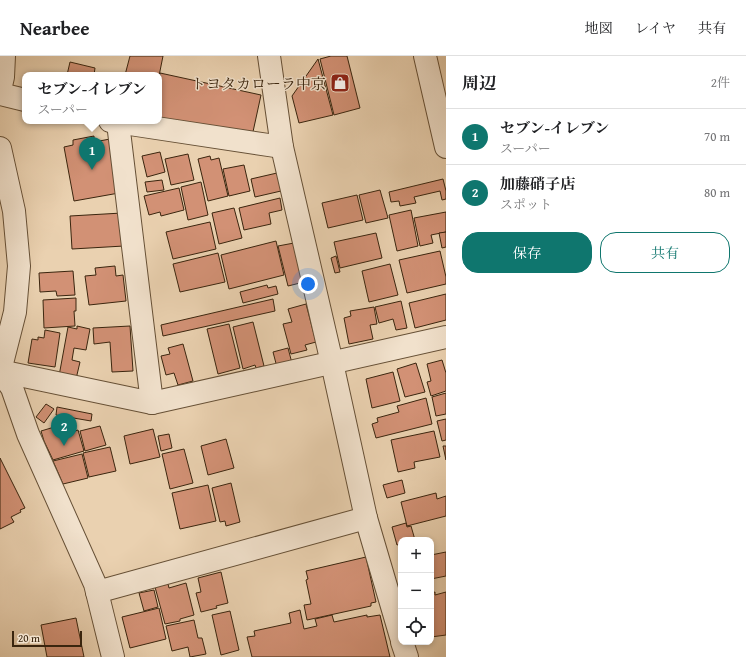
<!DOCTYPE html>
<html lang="ja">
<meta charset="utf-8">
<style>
:root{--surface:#fff;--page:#f2f2f2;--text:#202124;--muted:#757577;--line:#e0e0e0;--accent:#0f766e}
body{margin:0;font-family:"Gentium Book Plus","Noto Serif JP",serif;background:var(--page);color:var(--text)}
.controls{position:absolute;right:12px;bottom:12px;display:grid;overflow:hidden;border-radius:8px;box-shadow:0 2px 6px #0003}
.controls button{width:36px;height:36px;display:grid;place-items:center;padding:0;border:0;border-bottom:1px solid var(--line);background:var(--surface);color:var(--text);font:20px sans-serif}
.scale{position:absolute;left:12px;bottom:10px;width:70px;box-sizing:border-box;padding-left:4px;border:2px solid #3a250e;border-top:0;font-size:11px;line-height:14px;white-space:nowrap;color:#3a250e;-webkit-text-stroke:3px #f1e1cc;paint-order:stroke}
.you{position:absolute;left:308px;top:228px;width:14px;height:14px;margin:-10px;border:3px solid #fff;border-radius:50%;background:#1a73e8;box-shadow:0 0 0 6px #1a73e833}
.badge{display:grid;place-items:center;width:26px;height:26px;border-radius:50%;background:var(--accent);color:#fff;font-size:13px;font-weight:700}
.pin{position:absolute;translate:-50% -33px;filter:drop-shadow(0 1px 2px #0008)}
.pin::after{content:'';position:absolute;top:21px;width:14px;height:12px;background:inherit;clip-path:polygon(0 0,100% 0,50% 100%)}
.popup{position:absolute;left:22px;top:16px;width:140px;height:52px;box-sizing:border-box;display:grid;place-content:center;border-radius:8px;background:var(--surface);filter:drop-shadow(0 1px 3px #0005);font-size:13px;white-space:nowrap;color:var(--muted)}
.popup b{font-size:15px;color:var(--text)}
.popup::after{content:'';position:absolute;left:50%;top:100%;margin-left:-8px;border:8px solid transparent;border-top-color:var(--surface)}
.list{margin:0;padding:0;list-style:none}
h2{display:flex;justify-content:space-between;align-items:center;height:52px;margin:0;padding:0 16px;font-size:17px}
h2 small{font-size:13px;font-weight:400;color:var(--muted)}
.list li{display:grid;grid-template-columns:26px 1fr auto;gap:12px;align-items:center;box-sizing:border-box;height:56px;padding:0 16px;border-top:1px solid var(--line)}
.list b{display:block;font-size:15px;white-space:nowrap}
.list p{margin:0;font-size:13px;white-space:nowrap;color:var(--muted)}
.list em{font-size:13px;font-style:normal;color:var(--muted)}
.actions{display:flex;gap:8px;padding:12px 16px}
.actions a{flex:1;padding:9px 0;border:1px solid var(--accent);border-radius:16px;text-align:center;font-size:14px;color:var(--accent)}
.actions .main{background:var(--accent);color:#fff}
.icon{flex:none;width:22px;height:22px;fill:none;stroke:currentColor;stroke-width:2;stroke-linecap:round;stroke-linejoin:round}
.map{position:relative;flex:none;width:446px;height:601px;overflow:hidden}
header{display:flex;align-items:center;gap:24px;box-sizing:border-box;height:56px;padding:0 20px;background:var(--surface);border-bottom:1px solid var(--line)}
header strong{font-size:19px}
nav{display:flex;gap:22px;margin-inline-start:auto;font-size:14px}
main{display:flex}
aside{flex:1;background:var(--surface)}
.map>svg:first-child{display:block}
.building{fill:#d29175;stroke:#3a250e}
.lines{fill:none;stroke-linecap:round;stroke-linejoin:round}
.minor-casing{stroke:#665036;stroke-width:24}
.minor{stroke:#f1e1cc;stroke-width:22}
.labels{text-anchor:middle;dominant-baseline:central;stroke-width:3;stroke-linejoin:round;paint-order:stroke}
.poi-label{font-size:15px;fill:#3a250e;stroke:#f1e1cc;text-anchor:end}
</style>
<header>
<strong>Nearbee</strong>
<nav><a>地図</a><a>レイヤ</a><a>共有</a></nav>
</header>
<main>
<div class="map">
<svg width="446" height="601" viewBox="0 0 446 601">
<rect width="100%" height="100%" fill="#ead1b0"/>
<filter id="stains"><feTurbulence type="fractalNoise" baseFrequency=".005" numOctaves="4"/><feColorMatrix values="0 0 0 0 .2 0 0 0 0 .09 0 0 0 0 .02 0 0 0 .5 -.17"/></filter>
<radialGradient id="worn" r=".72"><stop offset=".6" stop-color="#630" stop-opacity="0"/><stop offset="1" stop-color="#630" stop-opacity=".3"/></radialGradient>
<g class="building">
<polygon points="130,0 163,0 159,20 125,19"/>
<polygon points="331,0 347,0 360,52 334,59 320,3"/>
<polygon points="318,3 333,59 299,67 292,40"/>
<polygon points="70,6 95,12 94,19 67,19"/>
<polygon points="160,17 261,39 251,85 159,65"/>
<polygon points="94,80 94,86 110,83 119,137 74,145 64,91 73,89 73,84"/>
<polygon points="160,96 165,116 147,121 142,100"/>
<polygon points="188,98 194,124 171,129 165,103"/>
<polygon points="210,100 211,104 219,102 228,140 208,145 198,103"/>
<polygon points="244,109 250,135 229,140 223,113"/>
<polygon points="277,117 281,135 255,141 251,123"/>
<polygon points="443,123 446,135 446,143 442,144 440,135 414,141 416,147 400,150 399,145 391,146 389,136"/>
<polygon points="162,124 164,134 147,136 145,126"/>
<polygon points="201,126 208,159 188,164 181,131"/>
<polygon points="179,132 184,154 161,160 160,156 149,159 144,140"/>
<polygon points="380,134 388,162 366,167 359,139"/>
<polygon points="357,139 363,164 328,172 322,147"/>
<polygon points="280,142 282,154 269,157 271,168 244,174 239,152"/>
<polygon points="234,152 242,182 219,188 212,157"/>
<polygon points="411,154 418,190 397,195 389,159"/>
<polygon points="446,156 446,176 431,179 433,187 420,190 414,162"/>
<polygon points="122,157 124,190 72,193 70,160"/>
<polygon points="210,166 216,193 173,203 166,176"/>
<polygon points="446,176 446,191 442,192 439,177"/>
<polygon points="376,177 382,202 340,212 334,186"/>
<polygon points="276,185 284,219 229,233 221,199"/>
<polygon points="294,187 304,226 288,230 278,190"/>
<polygon points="440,195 446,221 446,228 407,237 399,204"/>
<polygon points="218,197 225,226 180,236 173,208"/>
<polygon points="336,200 340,216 335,217 331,202"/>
<polygon points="390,208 398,239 369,246 362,215"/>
<polygon points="115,210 116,220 123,219 126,245 89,249 85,220 96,219 95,212"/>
<polygon points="73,215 75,239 57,240 56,235 40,236 39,217"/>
<polygon points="267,229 268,232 276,230 278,238 243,247 240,236"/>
<polygon points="446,238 446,264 415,272 409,247"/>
<polygon points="76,242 76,255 74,255 75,270 44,272 43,244"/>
<polygon points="273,243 275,255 163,280 161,269"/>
<polygon points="401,245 407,272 396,274 393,263 379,267 375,251"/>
<polygon points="306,248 316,286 305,289 307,294 291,298 283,268 292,266 288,253"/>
<polygon points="374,251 377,268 370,269 373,283 349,288 344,262 351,260 350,255"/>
<polygon points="253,266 264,310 256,312 255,309 243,313 233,271"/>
<polygon points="229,268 240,312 218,318 207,273"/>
<polygon points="77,270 90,273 86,294 74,292 72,304 80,306 76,323 59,320 68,271 77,273"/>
<polygon points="130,270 133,315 112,316 110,286 94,288 93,272"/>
<polygon points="45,274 60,277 55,311 28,307 32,283 38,284 38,281 44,282"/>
<polygon points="183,288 193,325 178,329 174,317 166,319 161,300 170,298 168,292"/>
<polygon points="288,292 293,311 278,315 273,296"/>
<polygon points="442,304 446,317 446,335 431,340 427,326 431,325 427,308"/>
<polygon points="416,307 425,336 405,341 397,313"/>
<polygon points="393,316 400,345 372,352 366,323"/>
<polygon points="446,337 446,358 436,360 432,341"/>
<polygon points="426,342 432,368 376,382 372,368 378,366 377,362 399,356 397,350"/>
<polygon points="46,348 54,353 44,367 36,361"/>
<polygon points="57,351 92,358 91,365 56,359"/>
<polygon points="446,363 446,384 442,385 437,365"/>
<polygon points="61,369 64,379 78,374 84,395 53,404 44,385 41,375"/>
<polygon points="100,370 106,389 85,395 80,375"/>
<polygon points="153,373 160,401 130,408 124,380"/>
<polygon points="434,375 440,401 414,406 415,412 398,416 391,384"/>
<polygon points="169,378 172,392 161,395 158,380"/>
<polygon points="226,383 234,412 208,419 201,390"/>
<polygon points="443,390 446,390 446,404"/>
<polygon points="110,391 116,415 89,421 83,397"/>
<polygon points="184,393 193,427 170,433 162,398"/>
<polygon points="82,398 88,422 63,428 53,405"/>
<polygon points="0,402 25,452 20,454 21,456 11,461 14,466 0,473"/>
<polygon points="402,424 405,437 387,442 383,429"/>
<polygon points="231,427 240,466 226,470 225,465 220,466 212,432"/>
<polygon points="208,429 216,465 180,473 172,437"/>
<polygon points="436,437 437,443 446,440 446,460 407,470 401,446"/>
<polygon points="406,467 407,471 411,470 415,484 401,484 401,488 397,489 392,471"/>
<polygon points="446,496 446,520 431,523 431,499"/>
<polygon points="366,501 376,546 371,547 371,550 307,564 304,549 311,548 306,524 308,523 306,515"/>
<polygon points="221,516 228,547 216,550 217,552 201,556 196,537 201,536 198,522"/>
<polygon points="186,527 194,559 180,563 180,565 165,568 155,531 168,528 169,532"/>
<polygon points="154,534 158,551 144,555 139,537"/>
<polygon points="435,536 435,539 446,536 446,579 431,581 431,537"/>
<polygon points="159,552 166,583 130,592 122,561"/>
<polygon points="300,554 304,573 317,570 315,563 332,559 334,566 367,559 367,561 380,559 390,601 252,601 247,581 255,580 254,575 291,567 289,557"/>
<polygon points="230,555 239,594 221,599 212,559"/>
<polygon points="76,562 84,601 47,601 41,569"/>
<polygon points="194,564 198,582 202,582 206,598 190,601 188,591 172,595 166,570"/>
</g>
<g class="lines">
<g class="minor-casing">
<g id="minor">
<polyline points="269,0 282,91 332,307 366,462 401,581"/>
<polyline points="425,0 446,91"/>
<polyline points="0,34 3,21 4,0"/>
<polyline points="0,38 25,44"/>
<polyline points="110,65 282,91"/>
<polyline points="118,67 152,347"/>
<polyline points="0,92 14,155 19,210 15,256 0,315 12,332 28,378 95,528 113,601"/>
<polyline points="0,315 152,347 446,281"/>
<polyline points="97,536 366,462"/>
<polyline points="402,586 407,601"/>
</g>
</g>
<use href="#minor" class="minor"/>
</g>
<defs>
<g id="shop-square" transform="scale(1)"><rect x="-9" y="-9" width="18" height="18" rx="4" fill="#8f2418" stroke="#f1e1cc"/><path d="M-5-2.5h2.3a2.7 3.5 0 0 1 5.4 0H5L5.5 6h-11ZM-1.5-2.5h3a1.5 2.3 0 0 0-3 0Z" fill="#fff"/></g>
</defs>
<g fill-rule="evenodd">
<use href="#shop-square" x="340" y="27"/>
</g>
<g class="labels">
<g class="poi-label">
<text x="326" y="27">トヨタカローラ中京</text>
</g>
</g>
<rect width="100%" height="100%" filter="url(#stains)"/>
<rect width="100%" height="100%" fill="url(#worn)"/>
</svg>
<div class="controls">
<button>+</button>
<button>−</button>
<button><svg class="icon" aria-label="locate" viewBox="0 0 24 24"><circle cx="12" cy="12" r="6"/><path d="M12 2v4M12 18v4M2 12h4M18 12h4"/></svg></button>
</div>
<div class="scale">20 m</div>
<div class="you"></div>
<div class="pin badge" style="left:92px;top:114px">1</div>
<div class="popup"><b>セブン-イレブン</b>スーパー</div>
<div class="pin badge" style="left:64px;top:390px">2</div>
</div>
<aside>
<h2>周辺<small>2件</small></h2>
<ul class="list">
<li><span class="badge">1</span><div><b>セブン-イレブン</b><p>スーパー</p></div><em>70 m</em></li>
<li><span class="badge">2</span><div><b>加藤硝子店</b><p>スポット</p></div><em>80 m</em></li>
</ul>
<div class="actions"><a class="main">保存</a><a>共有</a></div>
</aside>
</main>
